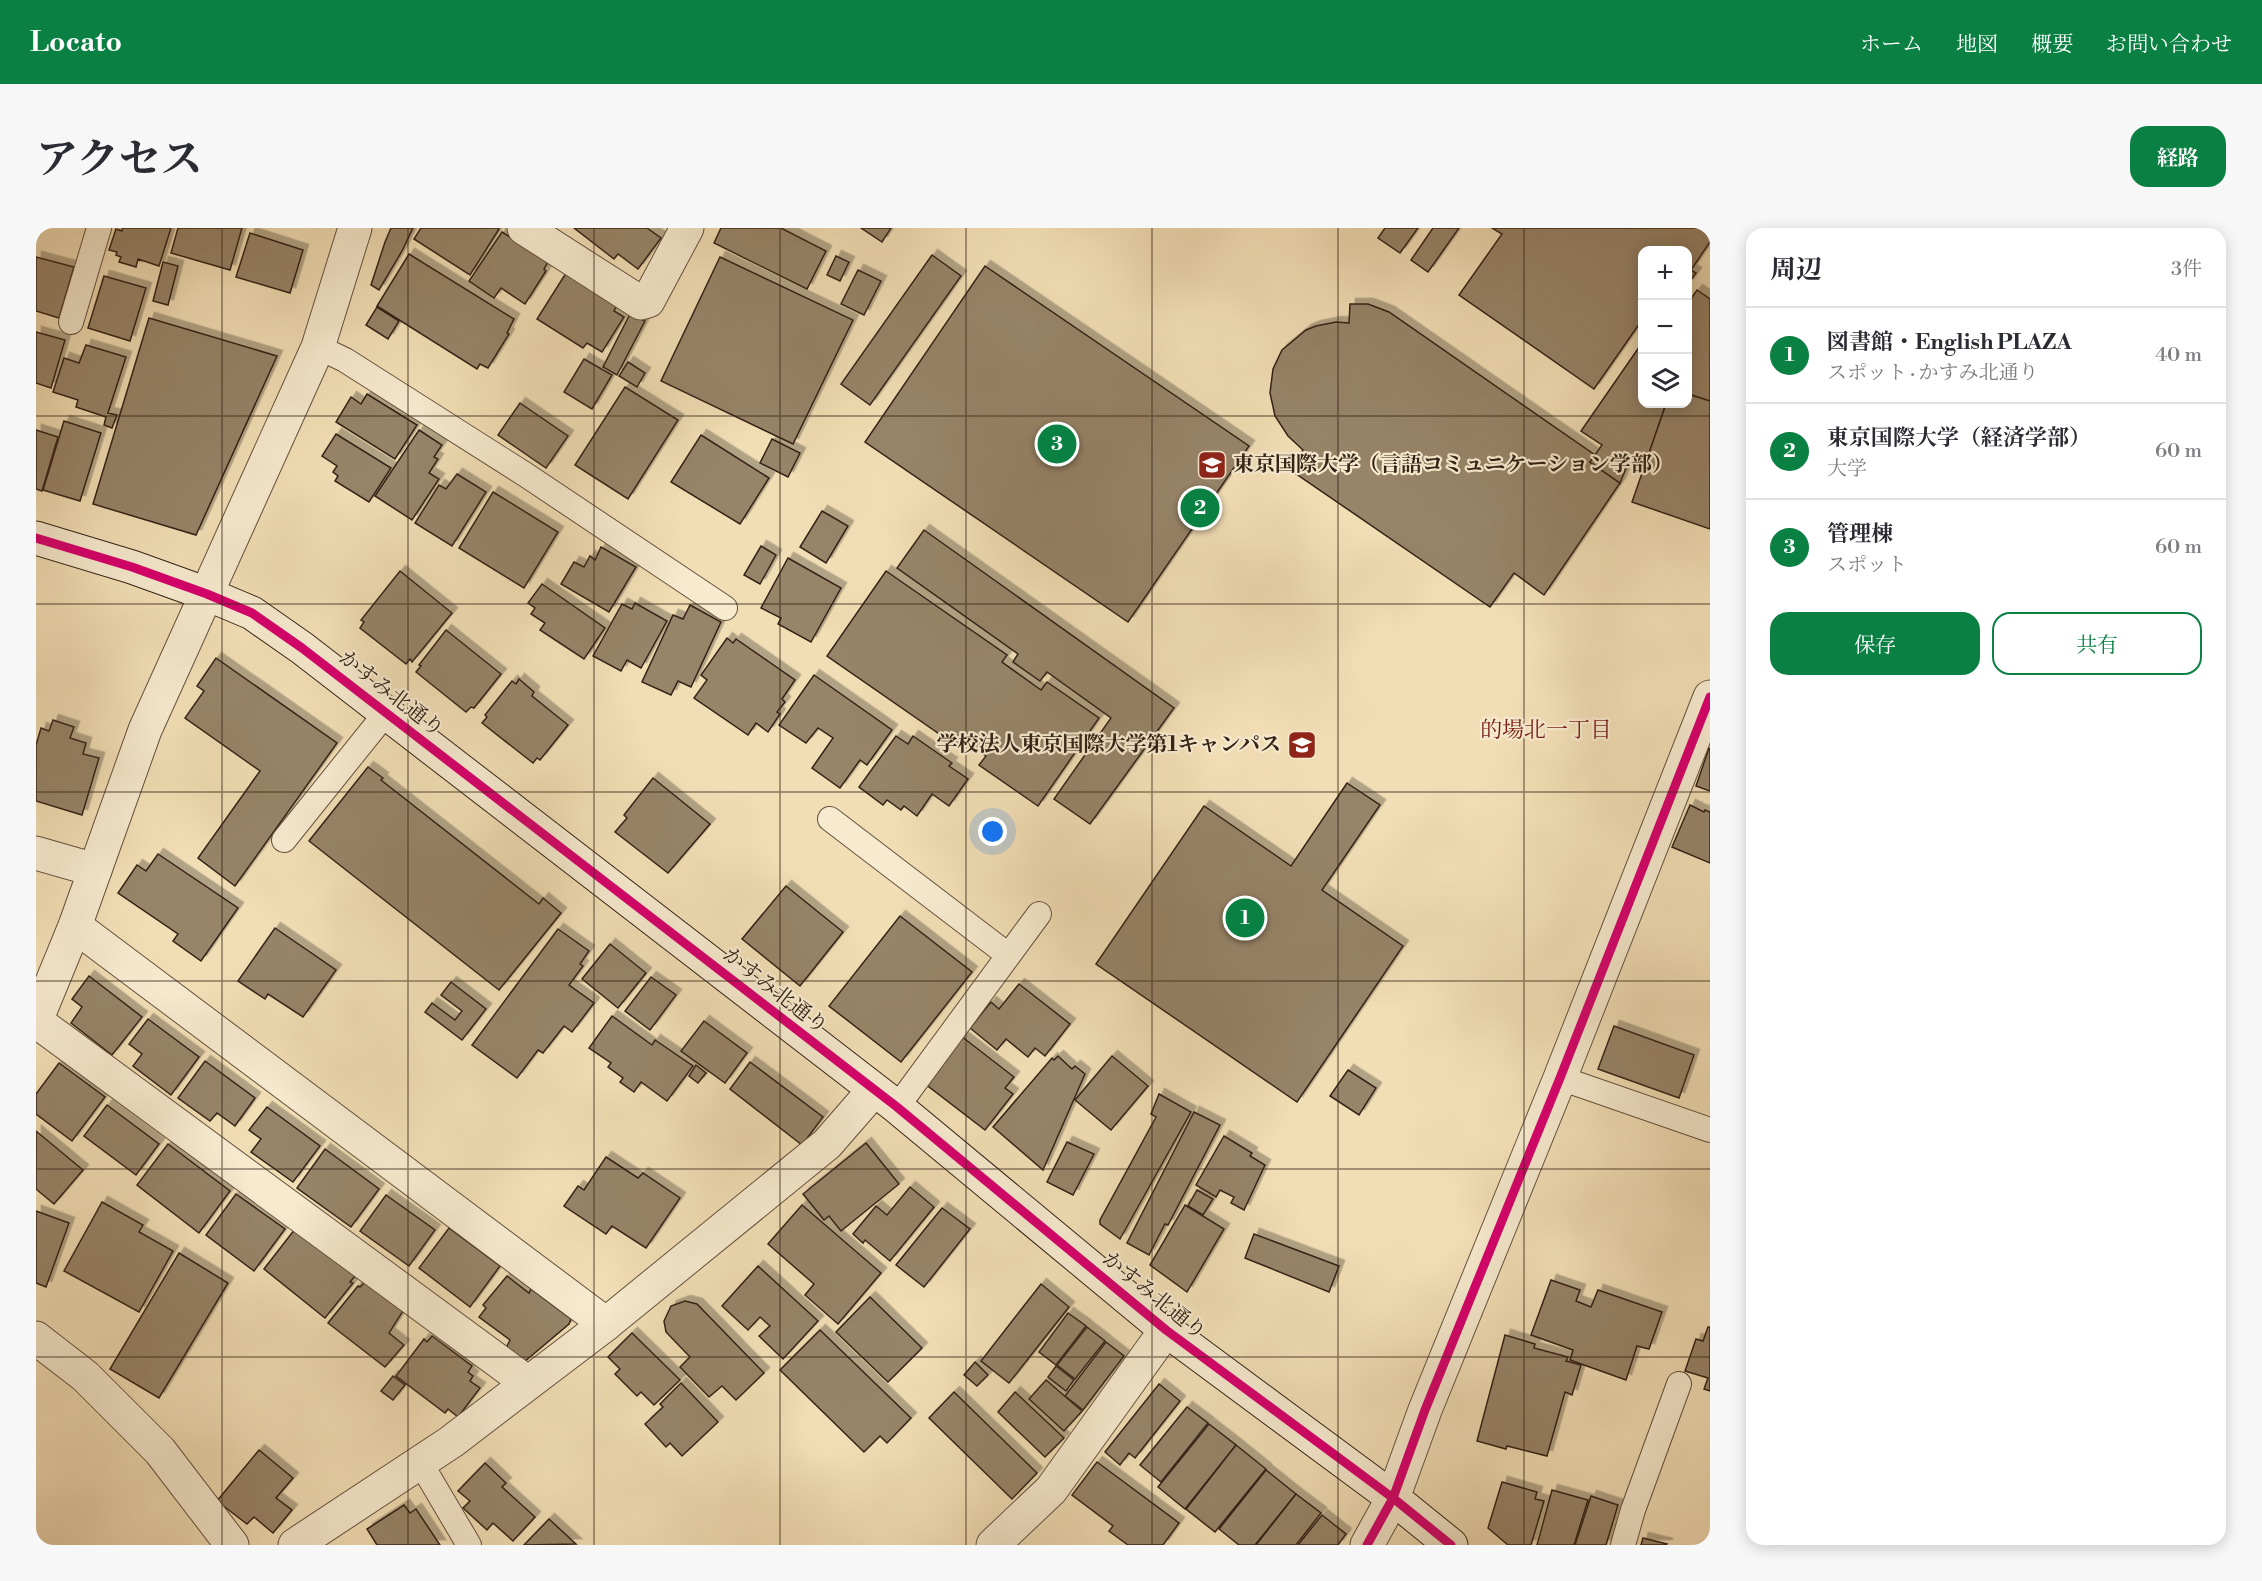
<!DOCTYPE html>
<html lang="ja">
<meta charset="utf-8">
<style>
:root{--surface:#fff;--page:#f7f7f7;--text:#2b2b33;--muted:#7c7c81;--line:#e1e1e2;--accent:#0b8043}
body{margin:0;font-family:"Libre Bodoni","Noto Serif JP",serif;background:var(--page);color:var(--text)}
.controls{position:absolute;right:18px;top:18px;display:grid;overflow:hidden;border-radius:12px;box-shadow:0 3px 15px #0003}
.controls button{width:54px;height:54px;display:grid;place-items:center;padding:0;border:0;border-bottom:2px solid var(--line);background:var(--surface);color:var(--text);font:30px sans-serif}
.you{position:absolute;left:957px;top:604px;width:21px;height:21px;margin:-15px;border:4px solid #fff;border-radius:50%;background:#1a73e8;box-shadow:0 0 0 9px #1a73e833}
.badge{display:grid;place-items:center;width:39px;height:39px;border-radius:50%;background:var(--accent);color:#fff;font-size:20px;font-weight:700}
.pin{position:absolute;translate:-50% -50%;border:3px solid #fff;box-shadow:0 2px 6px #0006}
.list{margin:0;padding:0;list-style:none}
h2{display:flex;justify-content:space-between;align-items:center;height:78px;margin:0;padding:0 24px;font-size:26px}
h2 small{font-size:20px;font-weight:400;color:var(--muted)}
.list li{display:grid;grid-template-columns:39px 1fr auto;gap:18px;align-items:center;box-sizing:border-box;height:96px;padding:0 24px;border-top:2px solid var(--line)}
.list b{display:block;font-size:22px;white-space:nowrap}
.list p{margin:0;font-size:20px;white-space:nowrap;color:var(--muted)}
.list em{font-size:20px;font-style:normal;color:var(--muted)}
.actions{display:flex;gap:12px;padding:18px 24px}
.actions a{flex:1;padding:14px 0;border:2px solid var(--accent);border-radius:18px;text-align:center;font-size:21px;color:var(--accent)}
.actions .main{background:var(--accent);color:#fff}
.icon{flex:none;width:33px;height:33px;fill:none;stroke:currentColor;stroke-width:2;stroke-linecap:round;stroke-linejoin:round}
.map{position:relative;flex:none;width:1674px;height:1317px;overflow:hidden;border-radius:18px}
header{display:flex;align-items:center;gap:36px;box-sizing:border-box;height:84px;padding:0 30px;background:var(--accent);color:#fff}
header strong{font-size:28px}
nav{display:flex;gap:33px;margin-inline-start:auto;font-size:21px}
.intro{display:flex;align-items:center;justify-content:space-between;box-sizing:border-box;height:144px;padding:0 36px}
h1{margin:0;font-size:42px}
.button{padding:15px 27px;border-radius:18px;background:var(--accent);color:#fff;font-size:21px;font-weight:700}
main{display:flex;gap:36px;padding:0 36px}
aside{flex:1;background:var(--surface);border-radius:18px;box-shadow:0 3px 15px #0003}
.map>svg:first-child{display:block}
.building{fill:#978469;stroke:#342217;stroke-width:1.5;filter:url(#shadow)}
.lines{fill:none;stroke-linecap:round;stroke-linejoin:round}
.lane-casing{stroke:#64513e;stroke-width:26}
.street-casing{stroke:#64513e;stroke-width:35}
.secondary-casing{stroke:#342217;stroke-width:35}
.lane{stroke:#f7eacf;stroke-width:24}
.street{stroke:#f7eacf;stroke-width:33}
.secondary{stroke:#f7eacf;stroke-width:33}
.cycleway-casing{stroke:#f7eacf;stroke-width:13}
.cycleway{stroke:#d6006c;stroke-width:9}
.grid{fill:none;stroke:#342217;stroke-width:1.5;stroke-opacity:0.55}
.labels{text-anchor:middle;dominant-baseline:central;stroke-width:4.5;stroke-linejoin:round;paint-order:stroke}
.poi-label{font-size:21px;font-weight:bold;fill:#342217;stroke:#f7eacf;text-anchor:start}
.street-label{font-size:21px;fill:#342217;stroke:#f7eacf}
.neighbourhood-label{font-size:22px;fill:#7a1f14;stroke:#f7eacf}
</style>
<header>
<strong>Locato</strong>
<nav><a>ホーム</a><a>地図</a><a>概要</a><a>お問い合わせ</a></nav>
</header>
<div class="intro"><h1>アクセス</h1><a class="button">経路</a></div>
<main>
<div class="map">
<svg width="1674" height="1317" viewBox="0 0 1674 1317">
<defs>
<filter id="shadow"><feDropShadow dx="5.5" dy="-5.5" stdDeviation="0" flood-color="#0004"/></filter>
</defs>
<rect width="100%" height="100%" fill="#f2deb5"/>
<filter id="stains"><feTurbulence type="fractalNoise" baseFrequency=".00333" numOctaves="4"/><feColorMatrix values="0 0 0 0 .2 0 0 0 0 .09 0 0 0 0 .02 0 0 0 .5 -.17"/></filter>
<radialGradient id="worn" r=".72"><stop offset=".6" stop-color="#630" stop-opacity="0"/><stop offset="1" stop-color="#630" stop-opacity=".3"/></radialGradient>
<g class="building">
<polygon points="87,0 135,0 123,38 102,31 100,39 83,34 85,29 80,27 81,24 73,22 80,1 86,3"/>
<polygon points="142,0 206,0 194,42 135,25"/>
<polygon points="355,0 377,0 366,23 343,62 335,57 349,14"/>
<polygon points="385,0 462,0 463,1 434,47 378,11"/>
<polygon points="538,0 611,0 625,10 602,41 582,26 578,31"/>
<polygon points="685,0 745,0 790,23 771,61 678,15"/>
<polygon points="825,0 855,0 846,14"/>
<polygon points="1349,0 1382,0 1364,25 1342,10"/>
<polygon points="1397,0 1423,0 1392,44 1375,32"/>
<polygon points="1456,0 1674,0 1674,14 1655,42 1660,45 1652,56 1652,22 1606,22 1606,92 1558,161 1423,67 1466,6"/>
<polygon points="466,4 512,34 508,41 510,43 489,76 465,60 458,70 433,53"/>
<polygon points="214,5 267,22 254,65 200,49"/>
<polygon points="373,26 478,91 471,105 473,106 452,140 444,136 441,141 341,78"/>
<polygon points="896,27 925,48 834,177 805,156"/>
<polygon points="800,28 813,34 804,53 791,47"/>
<polygon points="0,29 38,39 23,90 0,83"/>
<polygon points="684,29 817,92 757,216 625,153"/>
<polygon points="127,34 142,38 132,77 117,73"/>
<polygon points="949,38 1213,218 1092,394 829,214"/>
<polygon points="822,42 845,53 828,87 805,76"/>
<polygon points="530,45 582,76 578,83 588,89 566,124 551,115 547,120 501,91"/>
<polygon points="68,48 110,60 94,113 52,100"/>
<polygon points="1661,62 1674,71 1674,173 1652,166 1652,75"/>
<polygon points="1314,76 1332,76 1353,84 1559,227 1554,234 1584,255 1508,367 1478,345 1454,379 1253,241 1267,222 1252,208 1239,188 1234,165 1237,141 1246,122 1270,102 1280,98 1300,94 1313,95"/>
<polygon points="341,79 363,93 352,111 330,97"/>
<polygon points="594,86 609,93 581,147 567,139"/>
<polygon points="113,90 241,128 160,307 57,276"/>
<polygon points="0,104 29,112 15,160 0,155"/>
<polygon points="1606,115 1606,176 1630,176 1607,243 1591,238 1584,255 1554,234 1566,217 1545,203"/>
<polygon points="50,117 90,129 72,185 81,187 76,200 68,197 70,189 40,179 42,172 17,164 28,130 43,135"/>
<polygon points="548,131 576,147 556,181 528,164"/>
<polygon points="592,134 609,145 601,159 583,148"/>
<polygon points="589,159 642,192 592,271 539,237"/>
<polygon points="331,166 381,197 359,231 300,194 315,169 325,176"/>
<polygon points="1652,166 1674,173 1674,301 1596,274 1630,176 1652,176"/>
<polygon points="484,175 532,208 510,240 462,207"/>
<polygon points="28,193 65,205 44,273 7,262"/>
<polygon points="0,202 22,209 6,263 0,261"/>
<polygon points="383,202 406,217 398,229 402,231 393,245 403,251 376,292 339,268"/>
<polygon points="300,206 355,240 333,274 299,253 302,248 297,244 301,238 286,228"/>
<polygon points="665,207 733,250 704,296 635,254"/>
<polygon points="736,211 764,225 752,249 724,235"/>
<polygon points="421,246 450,264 416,318 379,295 403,257 410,261"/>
<polygon points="457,264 522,304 488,360 423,320"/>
<polygon points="786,283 812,298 790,335 764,319"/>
<polygon points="888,302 1138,480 1054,596 1018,571 1075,490 1011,444 1004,453 977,434 982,426 861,340"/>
<polygon points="725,318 740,327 724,356 708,347"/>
<polygon points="565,319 600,339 573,384 525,356 538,334 548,339 554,328 559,332"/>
<polygon points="752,330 805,360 775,414 742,396 745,390 725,380"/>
<polygon points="364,343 416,385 376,434 374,431 370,436 324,400 328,394 325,392"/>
<polygon points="850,343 971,427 966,434 1005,462 1011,454 1063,490 1002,578 943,537 950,528 927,512 922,519 791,428"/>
<polygon points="506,356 569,400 548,431 504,402 509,395 495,386 499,380 492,375"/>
<polygon points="599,375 631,393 605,440 591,432 585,443 557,428 586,376 596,381"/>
<polygon points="654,377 685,394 655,459 642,453 635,467 606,454 637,387 647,391"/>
<polygon points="410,402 465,446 438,480 435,479 430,484 380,444 385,438 383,437"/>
<polygon points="691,410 697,415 700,411 759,452 746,471 749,474 741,484 744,486 732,504 720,495 712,507 658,470 671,452 665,447"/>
<polygon points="180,430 301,515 199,658 162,630 224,543 149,490 168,463 161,458"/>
<polygon points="778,447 856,502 831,537 824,532 804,560 776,540 797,510 782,500 770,515 743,497"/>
<polygon points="483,451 498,464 496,468 532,497 504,532 501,530 497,535 446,495 451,489 449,487 476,453 480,456"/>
<polygon points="17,492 38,499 34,510 50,515 47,526 63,530 46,587 0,573 0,517 5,500 13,503"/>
<polygon points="860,508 872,516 877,508 916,535 913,538 932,551 913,578 896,566 881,588 868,578 865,582 851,572 847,577 823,559"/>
<polygon points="1673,520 1674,521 1674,563 1660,558"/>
<polygon points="332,539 347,550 345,552 503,676 507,670 525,685 463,762 273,613"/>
<polygon points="617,550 674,596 632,645 579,604 591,590 588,587"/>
<polygon points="1311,555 1344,577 1286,662 1367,718 1261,874 1060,736 1168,578 1255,638"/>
<polygon points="1654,577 1668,584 1669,582 1674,584 1674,635 1636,619"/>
<polygon points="122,626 202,680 165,733 137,713 142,706 82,665 101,637 110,643"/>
<polygon points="750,658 807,704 764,758 706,711"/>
<polygon points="864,688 936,744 865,834 793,778"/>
<polygon points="239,700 300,742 267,789 232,766 229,771 202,753"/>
<polygon points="522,701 553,723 544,736 547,738 533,757 558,775 536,804 528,798 507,825 502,822 481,850 436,817"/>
<polygon points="574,716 610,745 582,780 546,751"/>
<polygon points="53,748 106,789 76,827 35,795 46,779 36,771"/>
<polygon points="615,749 640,767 614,802 589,783"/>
<polygon points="415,754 450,781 426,812 389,784 396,775 419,792 426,783 405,767"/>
<polygon points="983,756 1034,796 1009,828 999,820 992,829 970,811 961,822 934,800 955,774 963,781"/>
<polygon points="576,788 616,817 619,812 657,838 631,873 605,854 598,864 584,854 587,850 572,839 575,835 553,820"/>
<polygon points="112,791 163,829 135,867 97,838 106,826 93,816"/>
<polygon points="668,793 711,825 689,855 645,823"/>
<polygon points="1578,798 1658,827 1643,870 1562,841"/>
<polygon points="925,808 978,849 969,860 977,866 949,902 888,855"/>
<polygon points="1022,828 1036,841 1039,838 1049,846 1007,942 957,899 1016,830 1018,832"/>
<polygon points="1076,828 1112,858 1075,902 1039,872"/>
<polygon points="169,833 219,870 199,898 181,885 174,893 142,870"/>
<polygon points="714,834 787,889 766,917 694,861"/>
<polygon points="23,835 69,869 36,913 0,886 0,866"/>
<polygon points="660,837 670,845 662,855 653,848"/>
<polygon points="1312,842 1340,860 1323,887 1294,868"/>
<polygon points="1123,866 1155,884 1084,1011 1064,996 1064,992 1120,889 1115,886"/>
<polygon points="71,877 123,916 100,947 48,908"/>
<polygon points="231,879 284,918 257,954 215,924 225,911 213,902"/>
<polygon points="1158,884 1184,897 1132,997 1129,996 1113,1027 1091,1015"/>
<polygon points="0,903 47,942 18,976 0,961"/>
<polygon points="1188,908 1216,925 1214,928 1229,937 1208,982 1195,975 1198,969 1184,962 1180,969 1160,957"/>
<polygon points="1031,914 1058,926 1037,967 1011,954"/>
<polygon points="830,915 863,956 805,1003 793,988 788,992 767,966"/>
<polygon points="132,916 194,963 163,1005 101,957"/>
<polygon points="289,921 343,961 315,999 261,960"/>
<polygon points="570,929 602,950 607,945 644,970 610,1020 576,998 570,1006 528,978 542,958 548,962"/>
<polygon points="874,959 898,979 854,1033 829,1012 827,1015 817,1006 840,978 851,987"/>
<polygon points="1161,962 1177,971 1167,987 1152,978"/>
<polygon points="200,966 249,1001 218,1043 170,1007"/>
<polygon points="350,967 399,1002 373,1038 324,1003"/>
<polygon points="66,974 107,997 103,1004 137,1023 103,1084 28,1043"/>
<polygon points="766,977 845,1045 802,1096 769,1067 778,1056 732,1016"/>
<polygon points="1149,977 1188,1001 1151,1064 1114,1037"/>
<polygon points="906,980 934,1001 888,1059 860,1037"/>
<polygon points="0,983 33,995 10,1059 0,1055"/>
<polygon points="413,1000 464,1038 434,1079 383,1040"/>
<polygon points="259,1001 319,1048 314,1054 317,1055 289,1090 228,1041"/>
<polygon points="1218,1006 1303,1038 1293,1064 1209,1030"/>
<polygon points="143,1025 192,1055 123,1170 74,1141"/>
<polygon points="722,1038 782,1093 747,1131 723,1108 734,1098 724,1089 712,1102 686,1078"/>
<polygon points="471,1048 493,1065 495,1061 535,1091 533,1096 488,1134 470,1120 474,1112 443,1089 450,1080 447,1077"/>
<polygon points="1515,1052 1544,1062 1540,1073 1555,1079 1562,1062 1626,1084 1613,1121 1601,1118 1590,1152 1534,1132 1537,1122 1495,1107"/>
<polygon points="329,1054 367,1083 353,1105 368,1117 349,1139 292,1095 322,1058 324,1059"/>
<polygon points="1005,1056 1033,1079 973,1155 945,1133"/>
<polygon points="834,1069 886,1120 852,1154 800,1104"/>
<polygon points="649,1073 661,1076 728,1145 700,1172 686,1158 673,1169 644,1139 654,1129 630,1104 628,1093 635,1078"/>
<polygon points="1032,1085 1050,1098 1020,1137 1003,1124"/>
<polygon points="1051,1099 1069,1113 1039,1151 1021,1137"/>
<polygon points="1672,1099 1674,1099 1674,1163 1668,1161 1672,1150 1649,1143 1660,1111 1667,1113"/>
<polygon points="784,1102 875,1190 851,1215 844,1208 828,1224 744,1142"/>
<polygon points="596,1105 644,1152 618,1177 605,1164 601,1168 579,1146 584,1141 572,1129"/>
<polygon points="1469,1107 1499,1116 1498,1120 1532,1129 1530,1133 1545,1137 1536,1167 1529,1164 1511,1228 1471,1218 1470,1221 1441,1213"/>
<polygon points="396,1108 436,1138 432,1144 437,1148 434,1153 444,1160 422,1189 412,1181 409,1185 360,1148 388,1111 391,1114"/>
<polygon points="1070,1114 1088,1128 1047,1182 1029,1168"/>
<polygon points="939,1134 952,1147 941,1158 928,1147"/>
<polygon points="1020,1138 1038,1152 1030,1163 1012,1149"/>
<polygon points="357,1148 369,1157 357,1172 345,1163"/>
<polygon points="1010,1152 1046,1183 1028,1203 993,1171"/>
<polygon points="645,1155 682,1194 646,1228 634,1215 630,1219 609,1196 627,1179 624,1176"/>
<polygon points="1123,1156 1144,1173 1099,1230 1093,1225 1084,1237 1069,1224"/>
<polygon points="918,1164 1001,1245 976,1271 893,1190"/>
<polygon points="979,1164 1028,1210 1009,1229 962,1184"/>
<polygon points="1151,1179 1172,1195 1125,1254 1104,1237"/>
<polygon points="1173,1196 1200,1217 1149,1281 1122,1259"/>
<polygon points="1200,1217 1230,1241 1179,1304 1150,1281"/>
<polygon points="223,1222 257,1250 240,1270 256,1282 237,1305 218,1289 211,1296 181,1273"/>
<polygon points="1061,1234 1143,1295 1127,1317 1092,1317 1073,1303 1077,1298 1036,1267"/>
<polygon points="449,1235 470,1255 466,1259 499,1289 477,1313 457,1295 451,1302 427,1280 434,1273 422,1263"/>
<polygon points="1230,1242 1260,1266 1219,1317 1203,1317 1183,1301"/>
<polygon points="1466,1254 1501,1264 1499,1271 1508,1273 1495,1317 1472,1317 1452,1300"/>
<polygon points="1516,1262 1552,1272 1538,1317 1501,1317"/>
<polygon points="1260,1266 1285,1285 1260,1317 1220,1317"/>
<polygon points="1555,1268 1582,1277 1570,1317 1539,1317"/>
<polygon points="368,1277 374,1285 380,1281 404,1317 341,1317 331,1301"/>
<polygon points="1286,1287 1310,1306 1302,1317 1262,1317"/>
<polygon points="513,1291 540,1316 488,1317"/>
<polygon points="1607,1310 1631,1316 1630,1317 1605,1317"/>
</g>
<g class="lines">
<g class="lane-casing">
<g id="lane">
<polyline points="35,94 63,0"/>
<polyline points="282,119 309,132 490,247 689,380"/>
<polyline points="794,591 972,727"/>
<polyline points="248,612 350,485"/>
<polyline points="1524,850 1674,902"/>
<polyline points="861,879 1003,686"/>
<polyline points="384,1234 433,1317"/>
<polyline points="1587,1317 1597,1282 1643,1156"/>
</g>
</g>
<g class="street-casing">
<g id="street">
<polyline points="488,0 605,75 612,73 651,0"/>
<polyline points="0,625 59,642"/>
<polyline points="39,698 570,1096"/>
<polyline points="0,793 39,698 109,502 282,119 319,0"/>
<polyline points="0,793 492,1155"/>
<polyline points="0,1110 49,1148 124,1223 196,1317"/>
<polyline points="259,1317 415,1214 570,1096 791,916 838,862"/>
<polyline points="957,1317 1015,1262 1130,1102"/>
<polyline points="1331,1317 1357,1270 1389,1182 1524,850 1674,469"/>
</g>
</g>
<g class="secondary-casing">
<polyline id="secondary" points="0,310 96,339 171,366 216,385 266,420 861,879 1130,1102 1357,1270 1415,1317"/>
</g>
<use href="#lane" class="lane"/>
<use href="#street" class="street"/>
<use href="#secondary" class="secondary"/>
<g class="cycleway-casing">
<g id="cycleway">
<polyline points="0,310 96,339 171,366 216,385 266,420 861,879 1130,1102 1357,1270 1415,1317"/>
<polyline points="1331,1317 1357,1270 1389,1182 1524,850 1674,469"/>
</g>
</g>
<use href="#cycleway" class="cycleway"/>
</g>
<path class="grid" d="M 186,0 L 186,1317M 372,0 L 372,1317M 558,0 L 558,1317M 744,0 L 744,1317M 930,0 L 930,1317M 1116,0 L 1116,1317M 1302,0 L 1302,1317M 1488,0 L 1488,1317M 0,188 L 1674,188M 0,376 L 1674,376M 0,564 L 1674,564M 0,753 L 1674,753M 0,941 L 1674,941M 0,1129 L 1674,1129"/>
<defs>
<g id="university-square" transform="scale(1.5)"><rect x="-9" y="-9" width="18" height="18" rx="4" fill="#8f2418" stroke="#f7eacf"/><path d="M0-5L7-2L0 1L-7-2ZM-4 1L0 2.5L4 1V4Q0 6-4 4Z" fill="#fff"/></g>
</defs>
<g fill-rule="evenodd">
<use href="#university-square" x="1176" y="237"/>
<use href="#university-square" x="1266" y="517"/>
</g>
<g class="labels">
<g class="poi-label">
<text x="1197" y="237">東京国際大学（言語コミュニケーション学部）</text>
<text x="1245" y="517" text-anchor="end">学校法人東京国際大学第1キャンパス</text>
</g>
<g class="street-label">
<text transform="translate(355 466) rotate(38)">かすみ北通り</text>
<text transform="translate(739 763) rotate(38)">かすみ北通り</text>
<text transform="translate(1118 1068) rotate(39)">かすみ北通り</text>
</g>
<g class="neighbourhood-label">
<text x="1510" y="502">的場北一丁目</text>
</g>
</g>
<rect width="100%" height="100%" filter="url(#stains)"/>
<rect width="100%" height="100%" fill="url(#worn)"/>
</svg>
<div class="controls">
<button>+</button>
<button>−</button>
<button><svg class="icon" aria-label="layers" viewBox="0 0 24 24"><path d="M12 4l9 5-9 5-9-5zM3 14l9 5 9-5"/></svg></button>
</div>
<div class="you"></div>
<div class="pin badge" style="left:1209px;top:690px">1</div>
<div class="pin badge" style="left:1164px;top:280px">2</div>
<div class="pin badge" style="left:1021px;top:216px">3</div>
</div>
<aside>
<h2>周辺<small>3件</small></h2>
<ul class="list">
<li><span class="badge">1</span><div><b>図書館・English PLAZA</b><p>スポット · かすみ北通り</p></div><em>40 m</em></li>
<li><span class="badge">2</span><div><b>東京国際大学（経済学部）</b><p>大学</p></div><em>60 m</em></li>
<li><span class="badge">3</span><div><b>管理棟</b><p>スポット</p></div><em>60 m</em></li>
</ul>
<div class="actions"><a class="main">保存</a><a>共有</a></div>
</aside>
</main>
